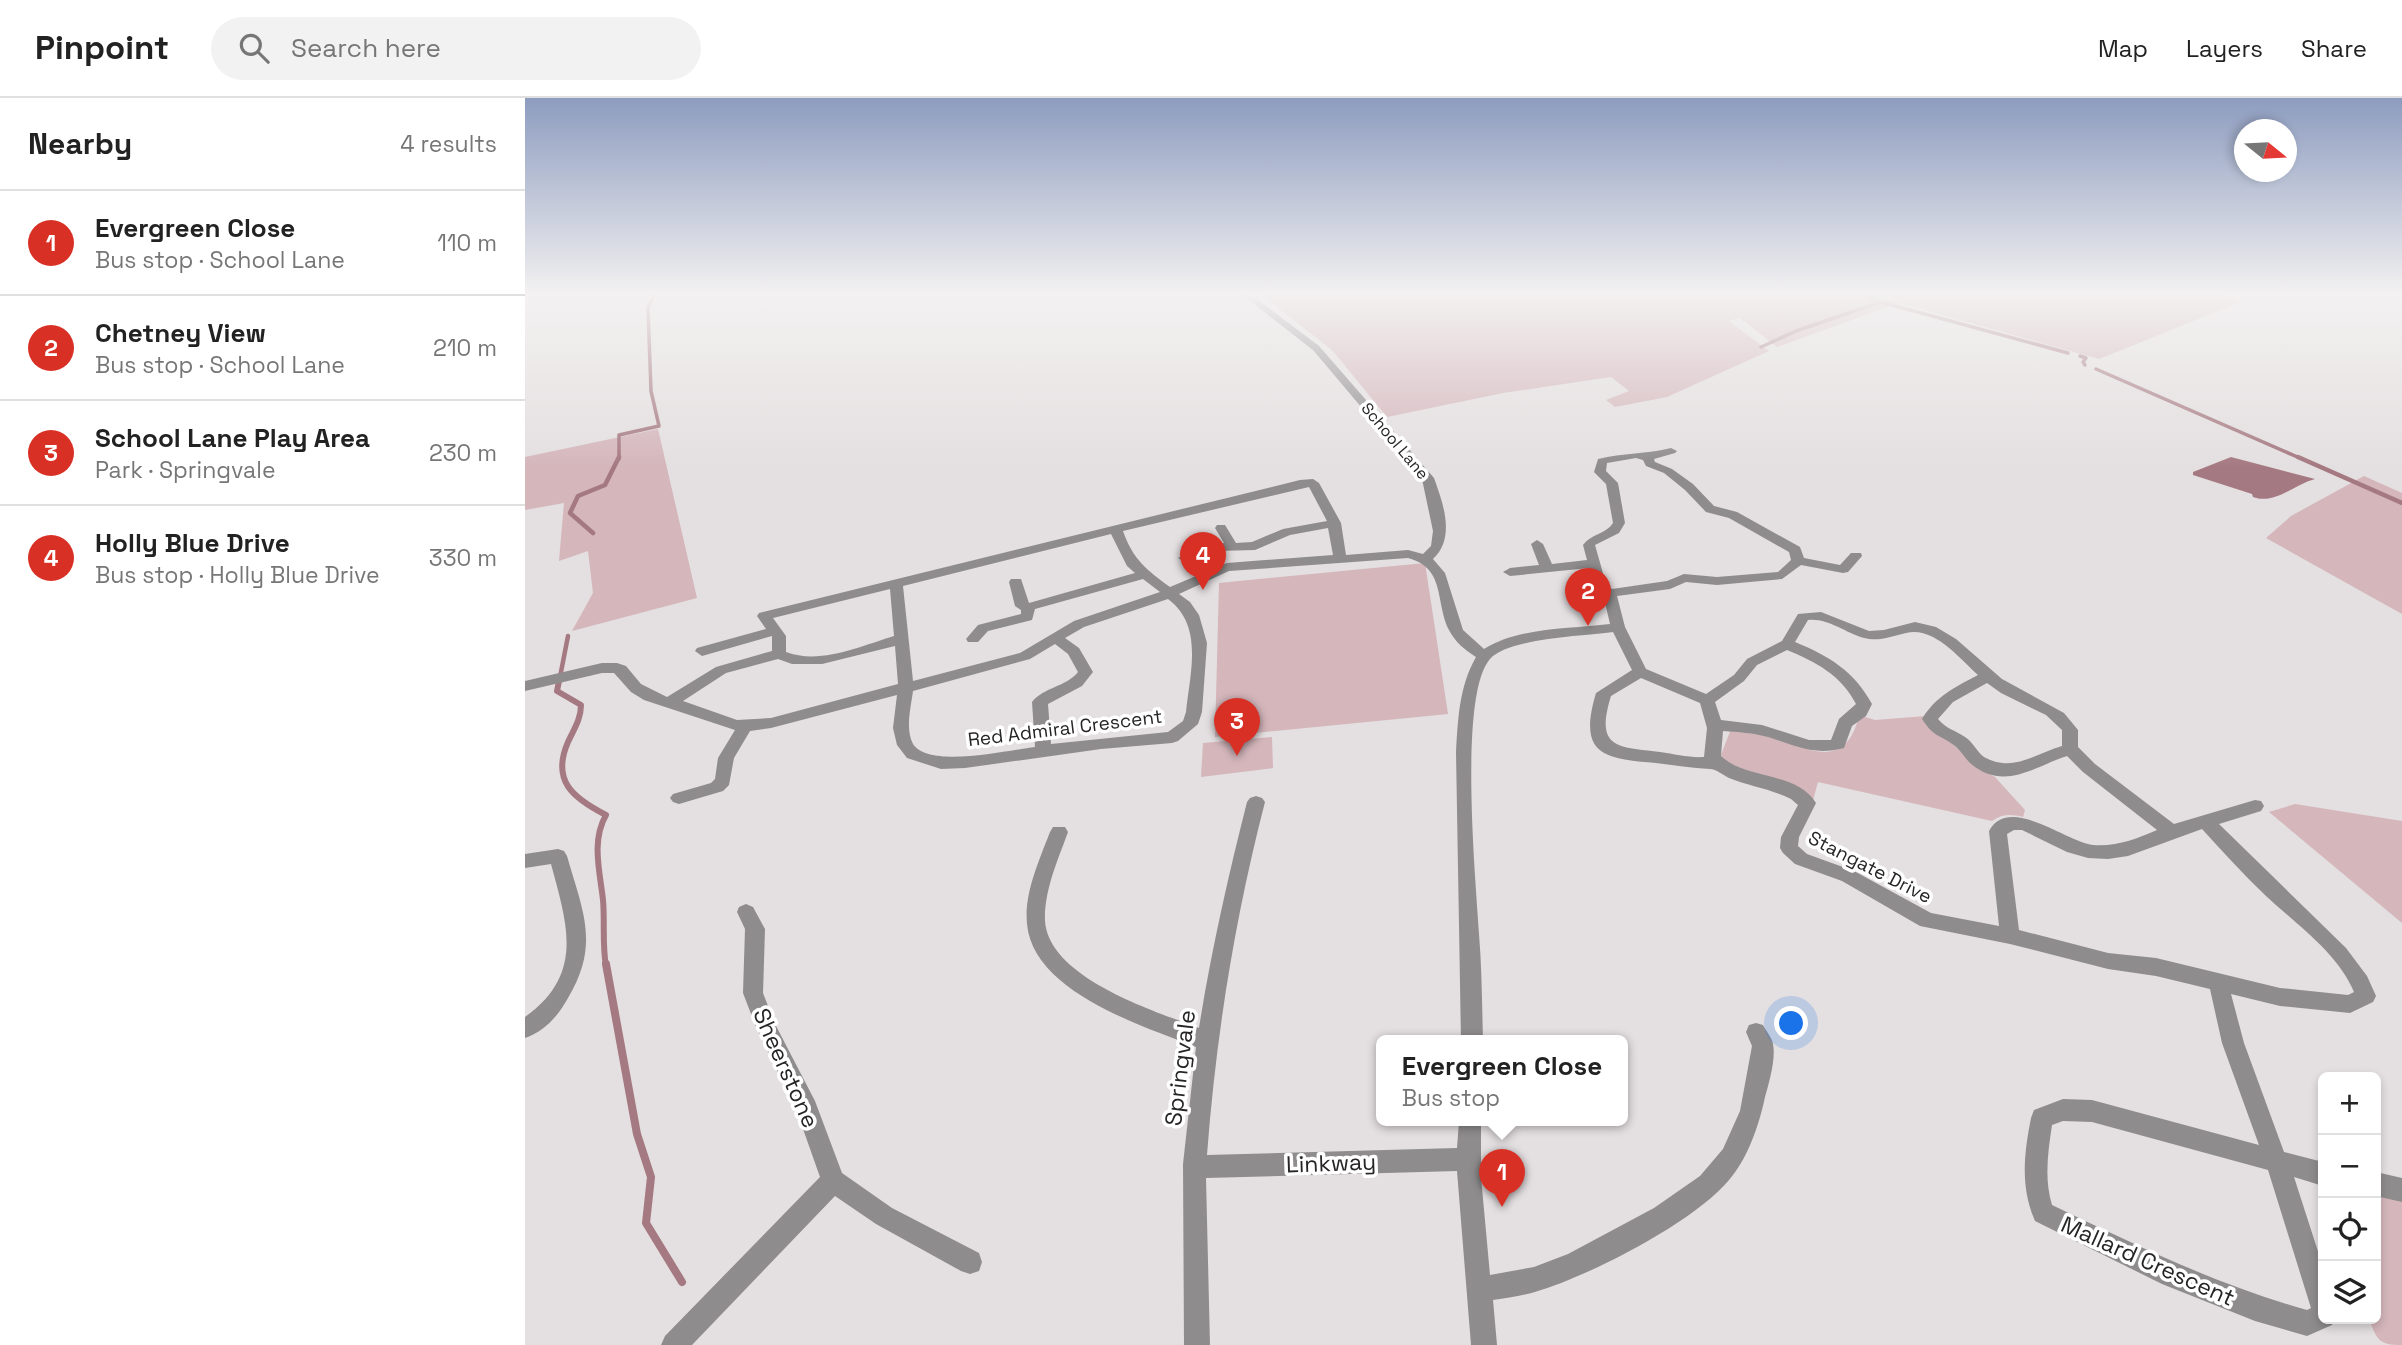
<!DOCTYPE html>
<meta charset="utf-8">
<style>
:root{--surface:#fff;--page:#f2f2f2;--text:#222;--muted:#767676;--line:#e0e0e0;--accent:#d93025}
body{margin:0;font-family:"Space Grotesk",sans-serif;background:var(--page);color:var(--text)}
.controls{position:absolute;right:21px;bottom:21px;display:grid;overflow:hidden;border-radius:10px;box-shadow:0 4px 10px #0003}
.controls button{width:63px;height:63px;display:grid;place-items:center;padding:0;border:0;border-bottom:2px solid var(--line);background:var(--surface);color:var(--text);font:35px sans-serif}
.compass{position:absolute;left:1709px;top:21px;width:63px;height:63px;border-radius:50%;background:var(--surface);box-shadow:0 4px 10px #0003;rotate:108deg}
.you{position:absolute;left:1267px;top:926px;width:24px;height:24px;margin:-18px;border:5px solid #fff;border-radius:50%;background:#1a73e8;box-shadow:0 0 0 10px #1a73e833}
.badge{display:grid;place-items:center;width:46px;height:46px;border-radius:50%;background:var(--accent);color:#fff;font-size:23px;font-weight:700}
.pin{position:absolute;translate:-50% -58px;filter:drop-shadow(0 2px 4px #0008)}
.pin::after{content:'';position:absolute;top:37px;width:24px;height:21px;background:inherit;clip-path:polygon(0 0,100% 0,50% 100%)}
.popup{position:absolute;left:851px;top:937px;width:252px;height:91px;box-sizing:border-box;display:grid;place-content:center;border-radius:10px;background:var(--surface);filter:drop-shadow(0 2px 5px #0005);font-size:23px;white-space:nowrap;color:var(--muted)}
.popup b{font-size:26px;color:var(--text)}
.popup::after{content:'';position:absolute;left:50%;top:100%;margin-left:-14px;border:14px solid transparent;border-top-color:var(--surface)}
.list{margin:0;padding:0;list-style:none}
h2{display:flex;justify-content:space-between;align-items:center;height:91px;margin:0;padding:0 28px;font-size:30px}
h2 small{font-size:23px;font-weight:400;color:var(--muted)}
.list li{display:grid;grid-template-columns:46px 1fr auto;gap:21px;align-items:center;box-sizing:border-box;height:105px;padding:0 28px;border-top:2px solid var(--line)}
.list b{display:block;font-size:26px;white-space:nowrap}
.list p{margin:0;font-size:23px;white-space:nowrap;color:var(--muted)}
.list em{font-size:23px;font-style:normal;color:var(--muted)}
.icon{flex:none;width:38px;height:38px;fill:none;stroke:currentColor;stroke-width:2;stroke-linecap:round;stroke-linejoin:round}
.map{position:relative;flex:none;width:1877px;height:1247px;overflow:hidden}
header{display:flex;align-items:center;gap:42px;box-sizing:border-box;height:98px;padding:0 35px;background:var(--surface);border-bottom:2px solid var(--line)}
header strong{font-size:33px}
nav{display:flex;gap:38px;margin-inline-start:auto;font-size:24px}
.search{width:490px;height:63px;background:var(--page);display:flex;align-items:center;gap:18px;box-sizing:border-box;padding:0 24px;border-radius:38px;color:var(--muted);font-size:26px}
main{display:flex}
aside{flex:1;background:var(--surface)}
.map>svg:first-child{display:block}
.green{fill:#d4b6bb}
.water{fill:#a57981}
.lines{fill:none;stroke-linecap:round;stroke-linejoin:round}
.stream-far3{stroke:#a57981;stroke-width:3.5}
.stream-far2{stroke:#a57981;stroke-width:4.5}
.stream-far1{stroke:#a57981;stroke-width:6}
.stream{stroke:#a57981;stroke-width:8}
.street{fill:#8e8c8d;fill-rule:evenodd}
.labels{text-anchor:middle;dominant-baseline:central;stroke-width:7;stroke-linejoin:round;paint-order:stroke}
.far-street-label{font-size:16px;fill:#262425;stroke:#fff}
.street-label{font-size:19px;fill:#262425;stroke:#fff}
.near-street-label{font-size:23px;fill:#262425;stroke:#fff}
</style>
<header>
<strong>Pinpoint</strong>
<div class="search"><svg class="icon" aria-label="search" viewBox="0 0 24 24"><circle cx="10" cy="10" r="6"/><path d="M15 15l6 6"/></svg>Search here</div>
<nav><a>Map</a><a>Layers</a><a>Share</a></nav>
</header>
<main>
<aside>
<h2>Nearby<small>4 results</small></h2>
<ul class="list">
<li><span class="badge">1</span><div><b>Evergreen Close</b><p>Bus stop · School Lane</p></div><em>110 m</em></li>
<li><span class="badge">2</span><div><b>Chetney View</b><p>Bus stop · School Lane</p></div><em>210 m</em></li>
<li><span class="badge">3</span><div><b>School Lane Play Area</b><p>Park · Springvale</p></div><em>230 m</em></li>
<li><span class="badge">4</span><div><b>Holly Blue Drive</b><p>Bus stop · Holly Blue Drive</p></div><em>330 m</em></li>
</ul>
</aside>
<div class="map">
<svg width="1877" height="1247" viewBox="0 0 1877 1247">
<rect width="100%" height="100%" fill="#e4dfe0"/>
<g class="green">
<polygon points="734,195 1693,195 1718,203 1574,261 1374,205 1252,249 1215,220 1204,223 1244,253 1142,299 1090,309 1081,302 1104,293 1086,279 978,295 862,319 807,252"/>
<polygon points="133,331 172,500 47,533 68,495 63,453 34,463 39,405 0,412 0,359"/>
<polygon points="1839,378 1877,395 1877,516 1741,440 1766,418"/>
<polygon points="900,465 923,616 690,639 694,485"/>
<path d="M 1401,618 L 1425,644 L 1458,672 L 1470,679 L 1500,712 L 1498,719 C 1486,716 1477,716 1467,723 L 1293,684 L 1288,702 C 1271,681 1249,682 1226,674 C 1217,671 1208,667 1199,663 L 1196,657 L 1206,631 C 1215,632 1225,632 1233,634 C 1271,643 1316,680 1333,622 L 1340,619 L 1350,622 Z"/>
<polygon points="747,639 748,670 676,679 678,645"/>
<polygon points="1770,706 1877,723 1877,825 1744,714"/>
<path d="M 1851,1094 L 1877,1100 L 1877,1247 C 1854,1247 1852,1242 1844,1221 L 1851,1221 Z"/>
</g>
<path class="water" d="M 1706,359 L 1790,381 C 1768,387 1750,407 1728,399 L 1727,396 L 1668,377 L 1668,374 Z"/>
<g class="lines">
<g class="stream-far3">
<polyline points="1333,195 1356,204 1543,255"/>
<polyline points="1236,249 1271,233 1356,204"/>
<polyline points="1555,258 1561,260 1558,264 1560,267"/>
<polyline points="1571,271 1777,361"/>
<polyline points="94,361 94,337 134,328 126,293 123,210 130,195"/>
</g>
<g class="stream-far2">
<polyline points="1773,359 1877,405"/>
<polyline points="68,435 45,415 53,398 80,387 94,359"/>
<polyline points="35,579 43,538"/>
</g>
<path class="stream-far1" d="M 35,578 L 32,593 L 56,607 C 56,621 49,631 43,644 C 26,683 48,700 81,717 C 66,743 75,774 78,802 C 80,824 77,846 81,868"/>
<polyline class="stream" points="81,866 112,1036 126,1079 121,1125 157,1184"/>
<g class="street">
<path d="M 715,195 L 724,195 L 794,248 L 909,380 C 918,405 931,440 908,461 L 920,475 L 938,532 L 959,551 C 994,529 1045,531 1085,526 L 1078,496 L 1068,487 L 1064,470 L 985,478 L 978,474 L 985,470 L 1014,467 L 1006,446 L 1012,442 L 1018,446 L 1027,466 L 1062,462 L 1058,447 C 1066,436 1081,436 1088,425 L 1081,386 L 1069,374 L 1073,361 C 1098,355 1122,356 1146,350 L 1152,353 L 1150,355 L 1129,361 L 1130,364 L 1147,371 L 1168,386 L 1189,408 L 1212,414 L 1275,449 L 1279,460 L 1315,467 L 1326,455 L 1336,455 L 1337,458 L 1323,474 L 1318,475 L 1276,467 L 1257,481 L 1192,487 L 1161,484 L 1145,491 L 1092,498 L 1100,529 L 1121,571 L 1181,596 L 1209,577 L 1222,561 L 1257,543 L 1273,516 L 1296,514 L 1344,533 L 1359,532 L 1390,524 L 1411,529 L 1431,541 L 1477,581 L 1539,615 L 1553,632 L 1553,649 L 1570,666 L 1649,726 L 1730,702 L 1736,703 L 1739,708 L 1736,713 L 1694,726 L 1821,850 L 1842,878 L 1851,898 L 1848,904 L 1825,915 L 1755,908 L 1706,896 L 1719,945 L 1759,1054 L 1798,1064 L 1798,1088 L 1769,1079 L 1798,1169 L 1798,1221 L 1810,1221 L 1807,1227 L 1782,1238 L 1730,1223 L 1637,1186 L 1510,1123 C 1495,1088 1499,1056 1506,1020 L 1509,1012 L 1538,1001 L 1567,1002 L 1734,1047 L 1697,945 L 1685,891 L 1631,878 L 1583,871 L 1485,846 L 1395,828 L 1317,783 L 1270,766 L 1258,755 L 1255,750 L 1256,739 L 1273,707 L 1266,701 C 1246,691 1224,688 1204,680 C 1198,677 1191,671 1185,671 C 1167,670 1149,667 1131,665 C 1077,661 1053,656 1071,595 L 1107,572 L 1088,534 C 1060,538 983,540 965,561 C 933,597 951,784 954,836 C 957,872 957,907 958,943 L 936,943 L 931,654 C 933,621 934,589 951,559 C 940,552 930,544 924,532 C 910,504 921,470 883,460 L 704,473 L 654,496 L 665,504 L 674,517 L 682,545 L 677,614 L 673,626 L 653,643 L 647,645 L 576,651 L 440,670 L 416,671 L 382,660 L 372,647 L 368,630 L 372,597 L 246,630 L 225,633 L 209,660 L 204,687 L 198,693 L 154,706 L 148,704 L 145,700 L 148,696 L 186,685 L 190,681 L 193,660 L 210,632 L 119,602 L 106,594 L 89,575 L 77,575 L 0,593 L 0,583 L 77,565 L 92,565 L 101,568 L 116,586 L 142,599 L 191,569 L 247,553 L 247,538 L 177,558 L 170,553 L 172,550 L 241,531 L 232,518 L 234,515 L 775,382 L 788,381 L 794,385 L 816,425 L 821,457 L 883,452 L 898,456 L 906,448 L 908,433 L 897,381 L 788,252 ZM 1111,360 L 1118,362 L 1121,368 L 1139,375 L 1160,392 L 1181,414 L 1204,420 L 1264,454 L 1266,462 L 1253,474 L 1192,479 L 1159,476 L 1142,483 L 1087,491 L 1081,486 L 1070,447 L 1094,435 L 1100,425 L 1093,385 L 1081,373 L 1082,365 ZM 784,389 L 802,423 L 758,431 L 727,444 L 711,445 L 700,427 L 692,427 L 690,430 L 699,445 L 686,446 L 653,460 L 660,464 L 692,453 L 730,452 L 765,437 L 803,430 L 808,457 L 702,465 L 645,489 C 622,472 608,462 598,433 ZM 586,436 L 602,468 L 610,475 L 504,505 L 496,481 L 486,481 L 484,484 L 490,508 L 496,512 L 496,516 L 453,527 L 441,541 L 443,544 L 453,544 L 463,533 L 507,522 L 510,511 L 618,481 L 635,494 L 549,523 L 495,555 L 388,583 L 378,488 ZM 365,491 L 369,538 C 336,548 295,567 261,554 L 261,538 L 248,520 ZM 643,501 C 679,528 665,574 661,614 L 658,623 L 643,634 L 526,646 L 523,606 L 557,588 L 568,574 L 554,550 L 540,540 L 559,529 ZM 1283,522 C 1304,520 1320,535 1339,540 C 1354,544 1367,538 1381,535 C 1409,528 1434,560 1453,577 C 1430,589 1411,598 1397,621 C 1409,640 1415,636 1430,648 C 1436,653 1440,660 1445,665 C 1479,694 1508,669 1542,658 L 1558,674 L 1632,732 C 1611,741 1591,749 1568,747 C 1541,744 1484,696 1464,733 L 1474,828 L 1406,815 L 1329,773 L 1282,756 L 1273,748 L 1274,739 L 1291,705 C 1271,673 1221,682 1196,658 L 1198,633 C 1213,634 1229,635 1243,639 C 1271,648 1289,658 1319,650 L 1327,628 L 1341,618 L 1347,606 C 1329,573 1304,558 1270,544 ZM 530,546 L 543,556 L 553,574 C 541,589 519,589 507,604 L 510,649 C 485,652 404,671 388,646 C 380,631 386,609 388,593 L 505,561 ZM 370,548 L 373,586 L 246,620 L 212,622 L 158,603 L 201,575 L 253,561 L 267,566 L 297,566 ZM 1262,552 C 1291,564 1316,577 1331,606 L 1314,621 L 1306,642 L 1284,642 L 1237,627 L 1196,622 L 1190,604 L 1219,583 L 1232,567 ZM 1116,580 L 1175,605 L 1182,630 L 1179,659 C 1164,660 1150,656 1135,654 C 1091,649 1070,650 1086,598 ZM 1462,585 L 1476,595 L 1521,617 L 1537,632 L 1537,648 C 1510,656 1486,675 1459,659 C 1452,654 1448,644 1440,639 C 1430,632 1421,631 1413,621 L 1428,604 ZM 1677,731 C 1698,754 1719,777 1741,798 C 1771,826 1813,855 1829,894 L 1823,897 L 1755,890 L 1631,860 L 1583,855 L 1494,832 L 1482,736 L 1489,732 L 1497,732 L 1542,754 L 1563,760 L 1583,761 L 1603,758 ZM 1538,1023 L 1567,1024 L 1743,1072 L 1786,1210 L 1782,1212 C 1692,1187 1611,1147 1527,1107 C 1519,1080 1523,1054 1527,1027 Z"/>
<path d="M 731,698 L 737,700 L 740,704 C 710,820 691,937 682,1057 L 932,1050 L 934,1023 L 956,1023 L 956,1079 L 965,1177 L 1009,1169 L 1043,1156 L 1129,1110 L 1175,1078 L 1198,1051 L 1215,1013 L 1227,948 L 1221,934 L 1224,927 L 1231,925 L 1238,927 C 1241,933 1247,940 1248,946 C 1251,961 1244,985 1240,999 C 1234,1027 1223,1060 1204,1082 C 1168,1125 1064,1178 1010,1194 C 996,1198 982,1200 968,1202 L 972,1247 L 946,1247 L 932,1073 L 681,1080 L 685,1247 L 659,1247 L 658,1066 L 671,949 C 618,928 508,894 502,826 C 499,795 514,763 525,734 L 528,729 L 540,729 L 543,734 C 533,762 519,792 520,823 C 524,880 629,913 674,930 C 686,854 703,779 722,704 L 725,700 Z"/>
<path d="M 33,751 L 39,753 L 42,758 C 58,814 75,846 43,900 C 33,918 20,933 0,940 L 0,919 C 60,876 42,826 26,766 L 0,770 L 0,756 Z"/>
<polygon points="221,806 228,809 240,831 238,895 250,926 290,1003 317,1075 367,1110 454,1155 457,1164 454,1173 445,1176 436,1173 351,1126 310,1098 167,1247 136,1247 140,1238 295,1079 272,1014 231,929 218,895 220,831 212,814 214,809"/>
<polygon points="1851,1074 1877,1080 1877,1104 1851,1098"/>
</g>
</g>
<linearGradient id="sky" x2="0" y2="1"><stop stop-color="#8d9cbf"/><stop offset="0.53" stop-color="#f3f1f1"/><stop offset="1" stop-color="#f3f1f1" stop-opacity="0"/></linearGradient>
<rect width="1877" height="369" fill="url(#sky)"/>
<g class="labels">
<g class="far-street-label">
<text transform="translate(870 343) rotate(50)">School Lane</text>
</g>
<g class="street-label">
<text transform="translate(540 630) rotate(-7)">Red Admiral Crescent</text>
<text transform="translate(1345 769) rotate(27)">Stangate Drive</text>
</g>
<g class="near-street-label">
<text transform="translate(261 970) rotate(66)">Sheerstone</text>
<text transform="translate(655 970) rotate(-83)">Springvale</text>
<text transform="translate(806 1065) rotate(-2)">Linkway</text>
<text transform="translate(1623 1163) rotate(24)">Mallard Crescent</text>
</g>
</g>
</svg>
<div class="controls">
<button>+</button>
<button>−</button>
<button><svg class="icon" aria-label="locate" viewBox="0 0 24 24"><circle cx="12" cy="12" r="6"/><path d="M12 2v4M12 18v4M2 12h4M18 12h4"/></svg></button>
<button><svg class="icon" aria-label="layers" viewBox="0 0 24 24"><path d="M12 4l9 5-9 5-9-5zM3 14l9 5 9-5"/></svg></button>
</div>
<svg class="compass" viewBox="-18 -18 36 36"><path d="M0-13l5 13h-10z" fill="#e53935"/><path d="M0 13l5-13h-10z" fill="#767676"/></svg>
<div class="you"></div>
<div class="pin badge" style="left:977px;top:1109px">1</div>
<div class="popup"><b>Evergreen Close</b>Bus stop</div>
<div class="pin badge" style="left:1063px;top:528px">2</div>
<div class="pin badge" style="left:712px;top:658px">3</div>
<div class="pin badge" style="left:678px;top:492px">4</div>
</div>
</main>
